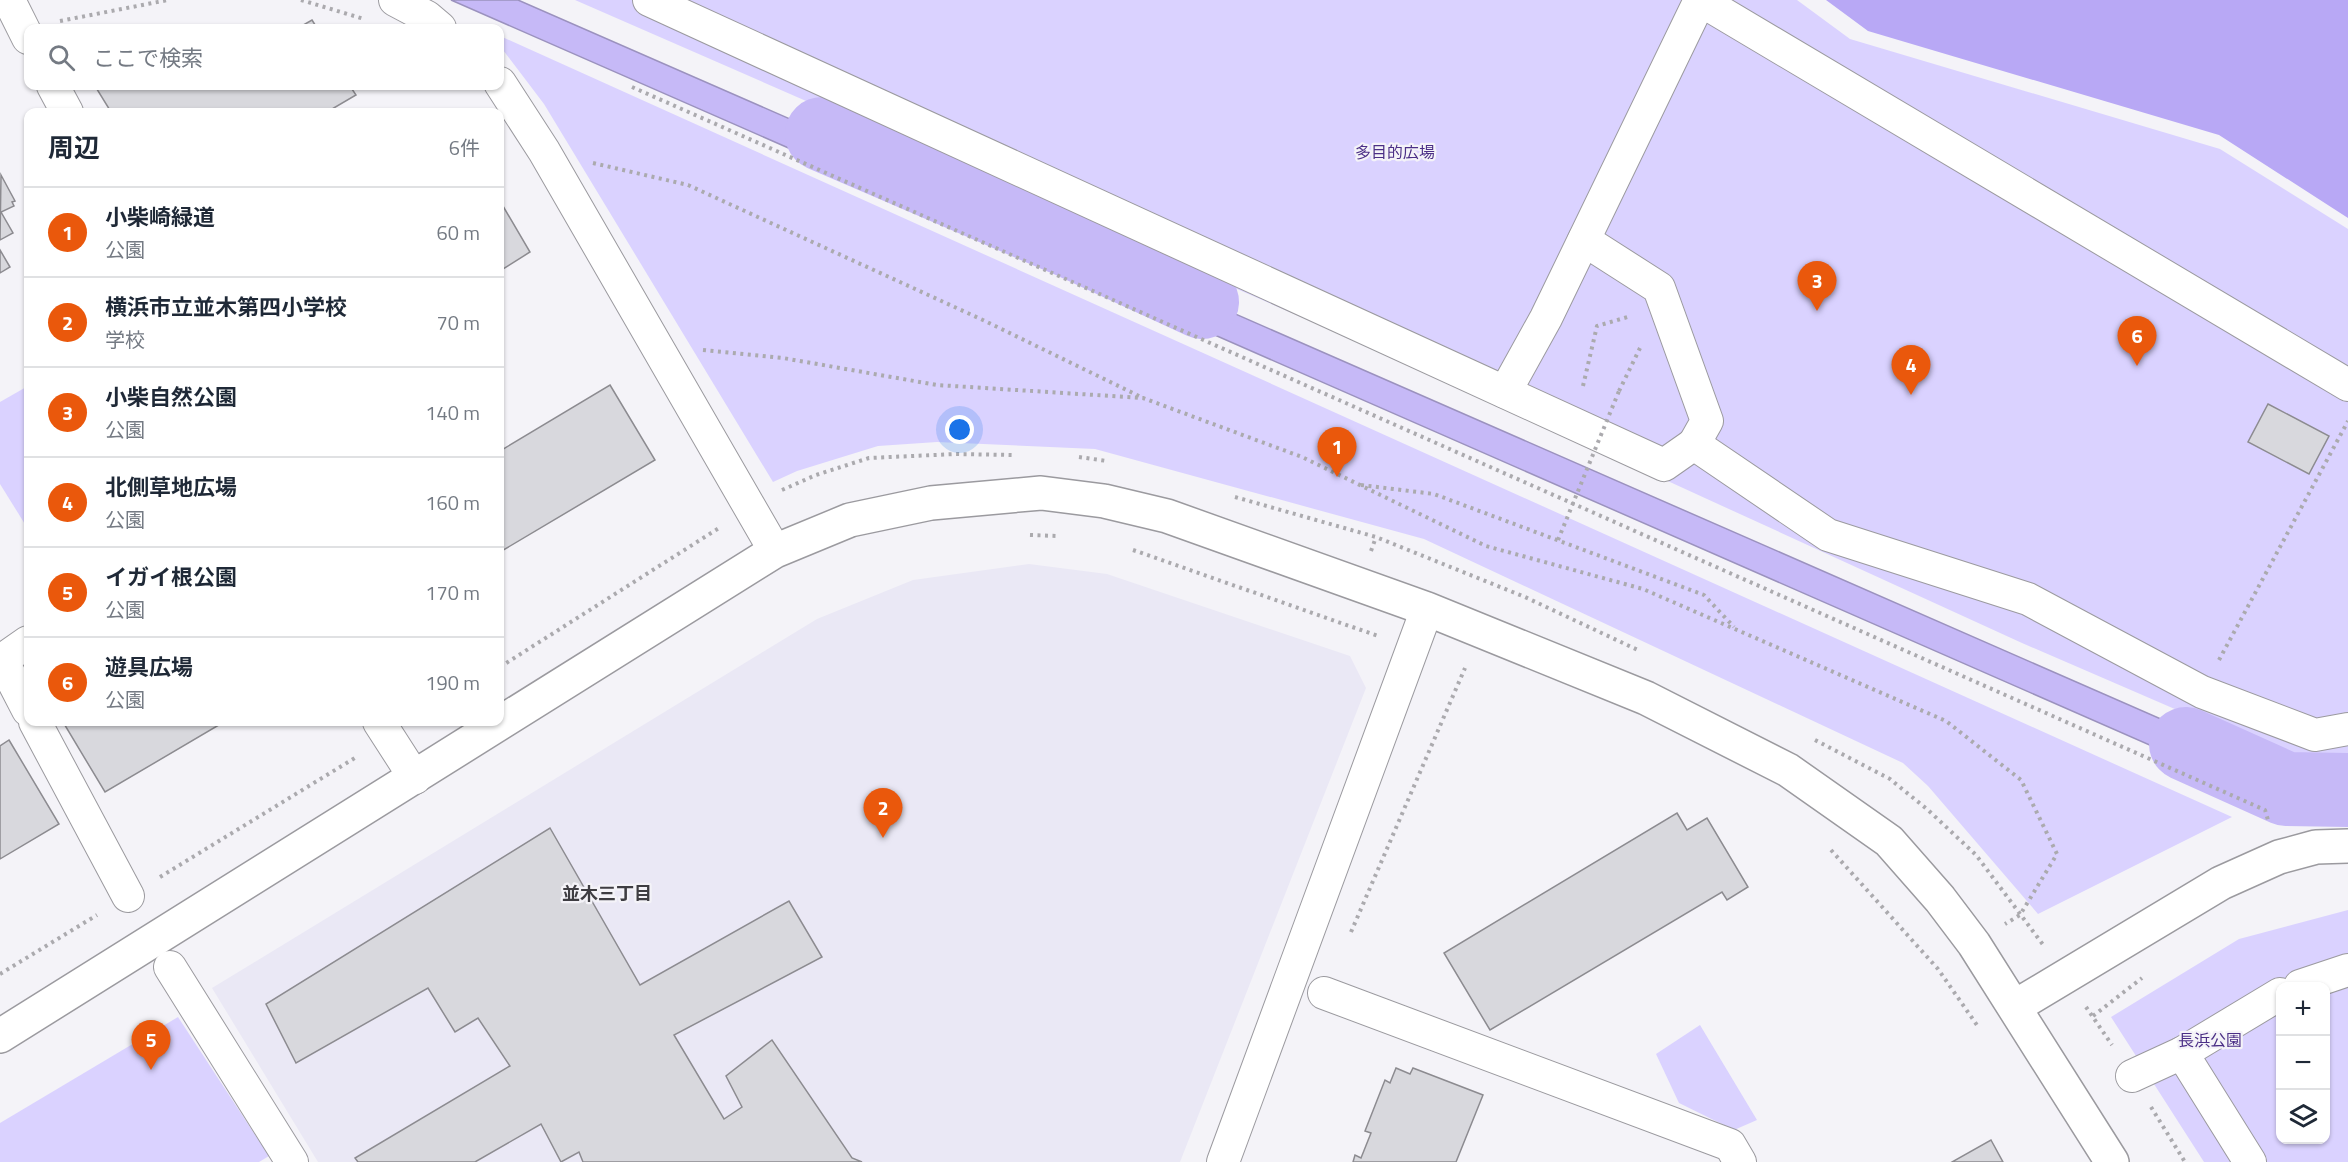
<!DOCTYPE html>
<html lang="ja">
<meta charset="utf-8">
<style>
:root{--surface:#fff;--page:#f6f6f7;--text:#1f2937;--muted:#747a83;--line:#e0e1e3;--accent:#ea580c}
body{margin:0;font-family:"Titillium Web","Noto Sans JP",sans-serif;background:var(--page);color:var(--text)}
.controls{position:absolute;right:18px;bottom:18px;display:grid;overflow:hidden;border-radius:12px;box-shadow:0 2px 4px #0004}
.controls button{width:54px;height:54px;display:grid;place-items:center;padding:0;border:0;border-bottom:2px solid var(--line);background:var(--surface);color:var(--text);font:30px sans-serif}
.you{position:absolute;left:960px;top:430px;width:21px;height:21px;margin:-15px;border:4px solid #fff;border-radius:50%;background:#1a73e8;box-shadow:0 0 0 9px #1a73e833}
.badge{display:grid;place-items:center;width:39px;height:39px;border-radius:50%;background:var(--accent);color:#fff;font-size:20px;font-weight:700}
.pin{position:absolute;translate:-50% -50px;filter:drop-shadow(0 2px 3px #0008)}
.pin::after{content:'';position:absolute;top:32px;width:21px;height:18px;background:inherit;clip-path:polygon(0 0,100% 0,50% 100%)}
.list{margin:0;padding:0;list-style:none}
h2{display:flex;justify-content:space-between;align-items:center;height:78px;margin:0;padding:0 24px;font-size:26px}
h2 small{font-size:20px;font-weight:400;color:var(--muted)}
.list li{display:grid;grid-template-columns:39px 1fr auto;gap:18px;align-items:center;box-sizing:border-box;height:90px;padding:0 24px;border-top:2px solid var(--line)}
.list b{display:block;font-size:22px;white-space:nowrap}
.list p{margin:0;font-size:20px;white-space:nowrap;color:var(--muted)}
.list em{font-size:20px;font-style:normal;color:var(--muted)}
.icon{flex:none;width:33px;height:33px;fill:none;stroke:currentColor;stroke-width:2;stroke-linecap:round;stroke-linejoin:round}
.map{position:relative;flex:none;width:2348px;height:1162px;overflow:hidden}
.search{position:absolute;background:var(--surface);box-shadow:0 2px 4px #0004;left:24px;top:24px;width:480px;height:66px;display:flex;align-items:center;gap:15px;box-sizing:border-box;padding:0 21px;border-radius:12px;color:var(--muted);font-size:22px}
.panel{position:absolute;background:var(--surface);box-shadow:0 2px 4px #0004;left:24px;top:108px;width:480px;height:618px;border-radius:12px}
.map>svg:first-child{display:block}
.built{fill:#eae8f5}
.green{fill:#dad2ff;fill-rule:evenodd}
.forest{fill:#b8a8f5}
.water{fill:#c6b9f7;stroke:#9b92be;stroke-width:1.5}
.lines{fill:none;stroke-linecap:round;stroke-linejoin:round}
.river{stroke:#c6b9f7;stroke-width:74}
.building{fill:#d8d8dd;stroke:#8c8b90;stroke-width:1.5}
.street-casing{stroke:#9b9a9f;stroke-width:34}
.secondary-casing{stroke:#9b9a9f;stroke-width:36}
.path{stroke:#abaaae;stroke-width:4;stroke-dasharray:3 4.5;stroke-linecap:butt}
.street{stroke:#fff;stroke-width:32}
.secondary{stroke:#fff;stroke-width:33}
.path-bridge{stroke:#abaaae;stroke-width:4;stroke-dasharray:3 4.5;stroke-linecap:butt}
.labels{text-anchor:middle;dominant-baseline:central;stroke-width:4.5;stroke-linejoin:round;paint-order:stroke}
.park-label{font-size:16px;fill:#4b2f86;stroke:#f4f3f8}
.neighbourhood-label{font-size:18px;font-weight:bold;fill:#3e3d42;stroke:#f4f3f8}
</style>
<div class="map">
<svg width="2348" height="1162" viewBox="0 0 2348 1162">
<rect width="100%" height="100%" fill="#f4f3f8"/>
<polygon class="built" points="1029,564 1107,574 1350,656 1366,688 1180,1162 318,1162 212,988 817,619 913,580"/>
<g class="green">
<polygon points="575,0 1797,0 1850,39 2220,149 2348,229 2348,768 2304,765 2022,643 1473,392"/>
<polygon points="500,36 2232,817 2038,914 1928,786 1903,763 1424,539 1095,449 937,442 878,446 797,471 773,482 544,104 500,46"/>
<polygon points="28,386 28,529 0,484 0,402"/>
<path d="M 2348,910 L 2348,1162 L 2204,1162 L 2111,1017 L 2239,939 ZM 2280,986 L 2326,986 L 2326,1140 L 2280,1140 Z"/>
<polygon points="178,1017 269,1156 259,1162 0,1162 0,1123"/>
<polygon points="1700,1025 1757,1120 1734,1130 1679,1103 1656,1054"/>
</g>
<polygon class="forest" points="1826,0 2348,0 2348,218 2219,135 1868,31"/>
<polygon class="water" points="451,0 518,0 2282,772 2275,800"/>
<g class="lines">
<g class="river">
<polyline points="822,134 1068,240 1202,302"/>
<polyline points="2186,744 2286,789 2348,790"/>
</g>
</g>
<g class="building">
<polygon points="312,20 317,28 298,28"/>
<polygon points="95,86 350,86 356,95 327,112 277,112 276,110 272,112 111,112"/>
<polygon points="1,175 15,201 12,202 14,206 1,212 13,233 0,240"/>
<polygon points="500,201 530,252 500,271"/>
<polygon points="0,250 10,267 0,273"/>
<polygon points="610,385 655,460 500,552 500,451"/>
<polygon points="2268,404 2329,436 2309,474 2248,442"/>
<polygon points="63,722 224,722 105,792"/>
<polygon points="9,740 59,824 0,859 0,746"/>
<polygon points="1677,813 1687,830 1707,818 1748,887 1727,900 1722,892 1490,1030 1444,953"/>
<polygon points="550,828 640,985 789,901 822,957 674,1035 724,1119 742,1107 726,1076 772,1040 852,1158 862,1162 583,1162 579,1152 561,1162 541,1124 475,1162 358,1162 355,1158 510,1066 478,1018 455,1032 428,988 296,1063 266,1004"/>
<polygon points="1396,1068 1410,1074 1413,1068 1483,1095 1456,1162 1353,1162 1355,1155 1361,1158 1371,1133 1365,1131 1385,1080 1390,1083"/>
<polygon points="1991,1140 2003,1162 1952,1162"/>
</g>
<g class="lines">
<g class="street-casing">
<g id="street">
<polyline points="395,0 427,17 440,28"/>
<polyline points="649,0 1664,465 1694,444 1828,535 2028,599 2202,692 2315,735 2348,729"/>
<polyline points="1700,0 2348,385"/>
<polyline points="11,4 28,38"/>
<polyline points="500,83 544,151 775,551"/>
<polyline points="53,86 67,112"/>
<polyline points="1584,240 1659,288 1707,421 1694,444"/>
<polyline points="1505,392 1546,318 1700,0"/>
<polyline points="2,660 28,642"/>
<polyline points="0,661 2,660 28,710"/>
<polyline points="35,722 128,896"/>
<polyline points="379,722 415,778"/>
<polyline points="170,967 292,1162"/>
<polyline points="2300,986 2348,970"/>
<polyline points="1324,993 1730,1145 1740,1162"/>
<polyline points="2132,1076 2182,1053"/>
<polyline points="1223,1162 1427,609"/>
<polyline points="2250,1162 2182,1053 2280,994"/>
</g>
</g>
<g class="secondary-casing">
<g id="secondary">
<polyline points="2016,1006 2221,883 2279,857 2316,847 2348,846"/>
<polyline points="0,1036 775,551 850,520 931,503 1041,493 1104,501 1167,516 1427,609 1646,698 1788,770 1889,841 1940,899 1974,944 2112,1162"/>
</g>
</g>
<g class="path">
<polyline points="301,0 364,19"/>
<polyline points="60,21 168,0"/>
<polyline points="632,87 2265,810 2268,820"/>
<polyline points="593,163 688,185 985,321 1139,396"/>
<polyline points="703,350 783,358 937,385 1143,398 1302,457 1486,546 1643,589 1946,721 2021,780 2057,854 2020,915 2005,924"/>
<polyline points="1583,386 1597,326 1631,316"/>
<polyline points="1619,391 1640,348"/>
<polyline points="1079,457 1107,461"/>
<polyline points="1361,485 1434,494 1704,595 1734,627"/>
<polyline points="782,490 816,475 869,458 956,454 1012,455"/>
<polyline points="1235,497 1376,537 1525,597 1640,651"/>
<polyline points="1030,535 1058,536"/>
<polyline points="1133,550 1378,636"/>
<polyline points="1371,551 1376,537"/>
<polyline points="2219,660 2348,421"/>
<polyline points="500,667 719,528"/>
<polyline points="1815,740 1890,779 1928,810 1976,855 2044,946"/>
<polyline points="1831,850 1938,969 1979,1028"/>
<polyline points="160,877 358,756"/>
<polyline points="1351,932 1465,668"/>
<polyline points="0,974 97,915"/>
<polyline points="2086,1007 2112,1045"/>
<polyline points="2093,1016 2142,978"/>
<polyline points="2151,1107 2185,1162"/>
</g>
<use href="#street" class="street"/>
<use href="#secondary" class="secondary"/>
<polyline class="path-bridge" points="1558,540 1619,391"/>
</g>
<g class="labels">
<g class="park-label">
<text x="1395" y="152">多目的広場</text>
<text x="2210" y="1040">長浜公園</text>
</g>
<g class="neighbourhood-label">
<text x="607" y="893">並木三丁目</text>
</g>
</g>
</svg>
<div class="controls">
<button>+</button>
<button>−</button>
<button><svg class="icon" aria-label="layers" viewBox="0 0 24 24"><path d="M12 4l9 5-9 5-9-5zM3 14l9 5 9-5"/></svg></button>
</div>
<div class="you"></div>
<div class="pin badge" style="left:1337px;top:477px">1</div>
<div class="pin badge" style="left:883px;top:838px">2</div>
<div class="pin badge" style="left:1817px;top:311px">3</div>
<div class="pin badge" style="left:1911px;top:395px">4</div>
<div class="pin badge" style="left:151px;top:1070px">5</div>
<div class="pin badge" style="left:2137px;top:366px">6</div>
<div class="search"><svg class="icon" aria-label="search" viewBox="0 0 24 24"><circle cx="10" cy="10" r="6"/><path d="M15 15l6 6"/></svg>ここで検索</div>
<section class="panel">
<h2>周辺<small>6件</small></h2>
<ul class="list">
<li><span class="badge">1</span><div><b>小柴崎緑道</b><p>公園</p></div><em>60 m</em></li>
<li><span class="badge">2</span><div><b>横浜市立並木第四小学校</b><p>学校</p></div><em>70 m</em></li>
<li><span class="badge">3</span><div><b>小柴自然公園</b><p>公園</p></div><em>140 m</em></li>
<li><span class="badge">4</span><div><b>北側草地広場</b><p>公園</p></div><em>160 m</em></li>
<li><span class="badge">5</span><div><b>イガイ根公園</b><p>公園</p></div><em>170 m</em></li>
<li><span class="badge">6</span><div><b>遊具広場</b><p>公園</p></div><em>190 m</em></li>
</ul>
</section>
</div>
